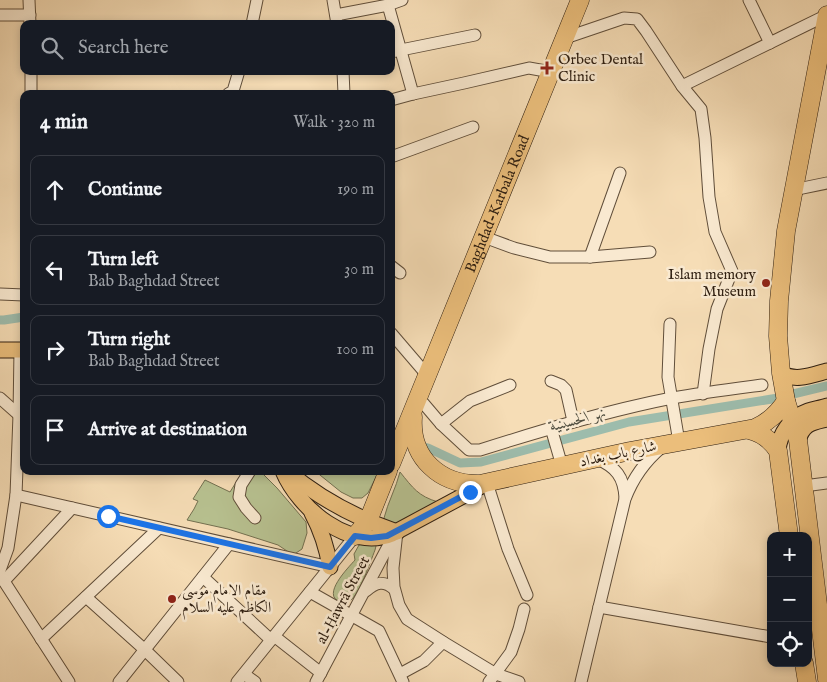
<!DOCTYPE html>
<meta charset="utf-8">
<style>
:root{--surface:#171b24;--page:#242831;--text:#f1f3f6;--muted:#9ea1a6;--line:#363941}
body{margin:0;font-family:"IM FELL English",Amiri,serif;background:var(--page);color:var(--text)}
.controls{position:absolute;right:15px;bottom:15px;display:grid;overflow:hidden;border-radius:10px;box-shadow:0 2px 8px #0003}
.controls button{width:45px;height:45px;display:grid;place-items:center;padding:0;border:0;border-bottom:1px solid var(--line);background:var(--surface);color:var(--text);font:25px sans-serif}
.stop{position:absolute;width:15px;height:15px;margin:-11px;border:4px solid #1a73e8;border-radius:50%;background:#fff}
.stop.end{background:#1a73e8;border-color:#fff;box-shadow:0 1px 5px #0008}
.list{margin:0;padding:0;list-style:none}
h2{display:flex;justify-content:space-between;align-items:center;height:65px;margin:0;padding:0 20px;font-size:21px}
h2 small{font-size:16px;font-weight:400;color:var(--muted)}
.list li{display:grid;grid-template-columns:32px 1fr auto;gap:15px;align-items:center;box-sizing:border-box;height:70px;margin:0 10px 10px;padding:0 10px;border:1px solid var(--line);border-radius:10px}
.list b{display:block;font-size:19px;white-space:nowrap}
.list p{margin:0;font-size:16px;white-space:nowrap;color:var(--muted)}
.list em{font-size:16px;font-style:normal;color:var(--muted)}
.icon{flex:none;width:28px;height:28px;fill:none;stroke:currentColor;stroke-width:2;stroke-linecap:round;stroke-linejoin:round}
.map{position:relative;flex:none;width:827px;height:682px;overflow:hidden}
.search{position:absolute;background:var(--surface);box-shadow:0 2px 8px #0003;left:20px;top:20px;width:375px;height:55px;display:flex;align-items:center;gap:12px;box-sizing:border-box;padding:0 18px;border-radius:10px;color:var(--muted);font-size:19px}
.panel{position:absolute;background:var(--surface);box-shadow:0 2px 8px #0003;left:20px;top:90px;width:375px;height:385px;border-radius:10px}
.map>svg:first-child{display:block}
.green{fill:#b8c291;stroke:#737050}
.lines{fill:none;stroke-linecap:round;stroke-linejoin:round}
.canal{stroke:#9dbcac;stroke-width:9}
.minor-casing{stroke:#604e3a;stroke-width:13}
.major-casing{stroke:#2e1e10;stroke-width:17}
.highway-casing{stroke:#2e1e10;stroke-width:19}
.minor{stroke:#f9e9d0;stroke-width:11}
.major{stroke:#ebbe7b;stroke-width:15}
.highway{stroke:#ebbe7b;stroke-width:18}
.route{stroke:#1a73e8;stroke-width:6}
.poi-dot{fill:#8f2418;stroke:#f9e9d0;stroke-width:2}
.labels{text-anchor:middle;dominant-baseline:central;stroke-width:5;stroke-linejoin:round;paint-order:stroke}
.poi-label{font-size:15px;fill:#2e1e10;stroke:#f9e9d0;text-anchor:start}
.street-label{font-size:15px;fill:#2e1e10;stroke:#f9e9d0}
.water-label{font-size:16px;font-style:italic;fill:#4f4d3f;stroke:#f9e9d0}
</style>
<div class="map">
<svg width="827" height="682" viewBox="0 0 827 682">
<rect width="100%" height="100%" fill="#f6ddb6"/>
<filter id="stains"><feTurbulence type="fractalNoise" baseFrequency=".004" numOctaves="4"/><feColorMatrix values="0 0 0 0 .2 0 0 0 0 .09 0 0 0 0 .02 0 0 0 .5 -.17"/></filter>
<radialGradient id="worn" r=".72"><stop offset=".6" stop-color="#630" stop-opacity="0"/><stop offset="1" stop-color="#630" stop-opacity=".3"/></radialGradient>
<g class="green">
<polygon points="243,471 260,471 277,488 306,522 307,533 302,549 293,555 278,545 228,529 187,520 194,509 198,501 193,499 205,480 230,492"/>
<polygon points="315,471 379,471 368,493 362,498 353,498 341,492"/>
<path d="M 400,472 C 413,488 418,496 438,502 C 423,508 412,514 399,525 L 387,524 L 384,518 C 388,502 396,488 400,472 Z"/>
<path d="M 365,542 L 373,543 L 376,546 L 375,550 C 370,563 360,592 351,600 C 348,602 344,603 340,602 C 321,595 348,568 355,560 L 354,554 L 359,545 Z"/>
</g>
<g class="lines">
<g class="canal">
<polyline points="0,320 4,320 24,317"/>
<polyline points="793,394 827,386"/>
<polyline points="417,445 428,448 460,463 481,462 629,422 778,398"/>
</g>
<g class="minor-casing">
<g id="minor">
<polyline points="29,0 30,24"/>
<polyline points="333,0 337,24"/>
<polyline points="749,0 770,43"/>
<polyline points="388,5 413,94"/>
<polyline points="0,15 30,15"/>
<polyline points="336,15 388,5 402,0"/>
<polyline points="252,24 257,0"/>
<polyline points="565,38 624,18 637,19 646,31 682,86 827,15"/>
<polyline points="391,52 475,35"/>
<polyline points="31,71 31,94"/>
<polyline points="343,71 344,94"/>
<polyline points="682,86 701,109 705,138 709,197 715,232 732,271 717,309 709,349 703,394"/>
<polyline points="228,94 233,91 239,71"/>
<polyline points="391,100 413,94 464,83 529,68 551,72"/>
<polyline points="391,157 473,127"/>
<polyline points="793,190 827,183"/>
<polyline points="484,237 514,248 550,257 590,257 650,252"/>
<polyline points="590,257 620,173"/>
<polyline points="391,266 400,273"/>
<polyline points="0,294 24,295"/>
<polyline points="670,324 668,377 679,442"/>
<polyline points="391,333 427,375"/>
<polyline points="551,381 561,385 566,390 573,421"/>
<path d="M 418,397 L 441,424 L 469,450 L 480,450 C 543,430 606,411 672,398 C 701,393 732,389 762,385"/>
<polyline points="0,398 19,415"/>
<polyline points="441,424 470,401 510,385"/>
<polyline points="551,428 562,466"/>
<path d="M 597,459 C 616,467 624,477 625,498"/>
<polyline points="250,471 241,485 239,497 246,508 255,518"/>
<polyline points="487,483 508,549 527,595"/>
<polyline points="804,486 827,483"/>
<polyline points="16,495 330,567"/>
<polyline points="397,532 393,568 394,587 399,605 407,619 443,642 496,674 519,682"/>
<polyline points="0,570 8,548 16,495 19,415 20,350"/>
<polyline points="0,575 69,682"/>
<polyline points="203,577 271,640"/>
<polyline points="4,581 72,508"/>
<path d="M 366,591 C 376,582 384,580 394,589"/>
<polyline points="310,592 379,631 403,682"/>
<polyline points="86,597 145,650 178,682"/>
<polyline points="599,607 771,637"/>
<polyline points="274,636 321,673"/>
<polyline points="41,639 159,528"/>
<polyline points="244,674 255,682"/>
<polyline points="400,674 424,661 443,642"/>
<polyline points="119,682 229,544"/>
<polyline points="237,682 355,536"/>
<polyline points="316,682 393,537"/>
<polyline points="489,682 511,652 519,629 524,609"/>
<path d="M 581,682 L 625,499 C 633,478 644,462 662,447"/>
</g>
</g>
<g class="major-casing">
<g id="major">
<polyline points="0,350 24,350"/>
<path d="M 781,373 C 795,382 812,375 827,371"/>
<path d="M 798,440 C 804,423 811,423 827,419"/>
<path d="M 778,451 C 779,434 791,417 808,411 C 814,409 821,408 827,406"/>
<path d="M 283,471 C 299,509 349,551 392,534 L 487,483"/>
<path d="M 287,471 C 320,499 356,518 397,532"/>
<path d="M 312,513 C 321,530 327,548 330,567"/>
</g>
</g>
<g class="highway-casing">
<g id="highway">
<polyline points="827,15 786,231 779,301 778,336 781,373 786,401 798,440 827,679"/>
<path d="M 413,417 C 410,458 440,485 480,484 L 630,451 L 755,428 C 769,422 778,413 786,401"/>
<path d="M 749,430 C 762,433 771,440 778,451 L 789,536"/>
<path id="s1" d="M 391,464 L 580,0"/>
<polyline points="355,536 368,521 388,471"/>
<polyline points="804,663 807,682"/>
</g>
</g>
<use href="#minor" class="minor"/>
<use href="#major" class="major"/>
<use href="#highway" class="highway"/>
</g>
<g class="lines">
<polyline class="route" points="108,516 330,567 355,536 371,538 387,536 470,492"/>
</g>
<g class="poi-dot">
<path d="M544.5 60.5h5v5h5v5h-5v5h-5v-5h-5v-5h5z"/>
<circle cx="766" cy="283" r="5"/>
<circle cx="172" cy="599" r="5"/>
</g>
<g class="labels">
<g class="poi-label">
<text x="558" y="59">Orbec Dental<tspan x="558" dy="17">Clinic</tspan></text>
<text x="756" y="274" text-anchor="end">Islam memory<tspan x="756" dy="17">Museum</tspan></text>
<text x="182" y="590">مقام الامام موسى<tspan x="182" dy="17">الكاظم عليه السلام</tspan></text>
</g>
<g class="street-label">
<text stroke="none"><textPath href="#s1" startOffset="281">Baghdad-Karbala Road</textPath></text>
<text transform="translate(618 454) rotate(-12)">شارع باب بغداد</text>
<text transform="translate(343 600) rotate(-62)">al-Ḥawrā Street</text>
</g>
<g class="water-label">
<text transform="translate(578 420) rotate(-15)">نهر الحسينية</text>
</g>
</g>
<rect width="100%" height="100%" filter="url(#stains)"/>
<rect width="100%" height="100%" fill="url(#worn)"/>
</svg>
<div class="controls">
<button>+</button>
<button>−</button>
<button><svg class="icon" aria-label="locate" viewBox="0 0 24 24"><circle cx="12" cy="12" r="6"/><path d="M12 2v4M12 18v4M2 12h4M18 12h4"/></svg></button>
</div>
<div class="stop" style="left:108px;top:516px"></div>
<div class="stop end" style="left:470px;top:492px"></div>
<div class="search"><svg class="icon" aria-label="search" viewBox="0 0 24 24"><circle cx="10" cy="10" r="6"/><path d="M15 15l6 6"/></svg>Search here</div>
<section class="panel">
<h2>4 min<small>Walk · 320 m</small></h2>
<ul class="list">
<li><svg class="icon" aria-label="ahead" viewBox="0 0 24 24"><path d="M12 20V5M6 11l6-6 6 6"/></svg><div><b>Continue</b></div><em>190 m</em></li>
<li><svg class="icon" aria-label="left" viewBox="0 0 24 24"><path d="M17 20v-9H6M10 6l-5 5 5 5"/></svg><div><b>Turn left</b><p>Bab Baghdad Street</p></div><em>30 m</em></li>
<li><svg class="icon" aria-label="right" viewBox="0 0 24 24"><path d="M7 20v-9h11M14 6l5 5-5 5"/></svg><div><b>Turn right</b><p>Bab Baghdad Street</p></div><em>100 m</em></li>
<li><svg class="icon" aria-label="arrive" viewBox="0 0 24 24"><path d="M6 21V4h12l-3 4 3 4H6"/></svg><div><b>Arrive at destination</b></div></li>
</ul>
</section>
</div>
